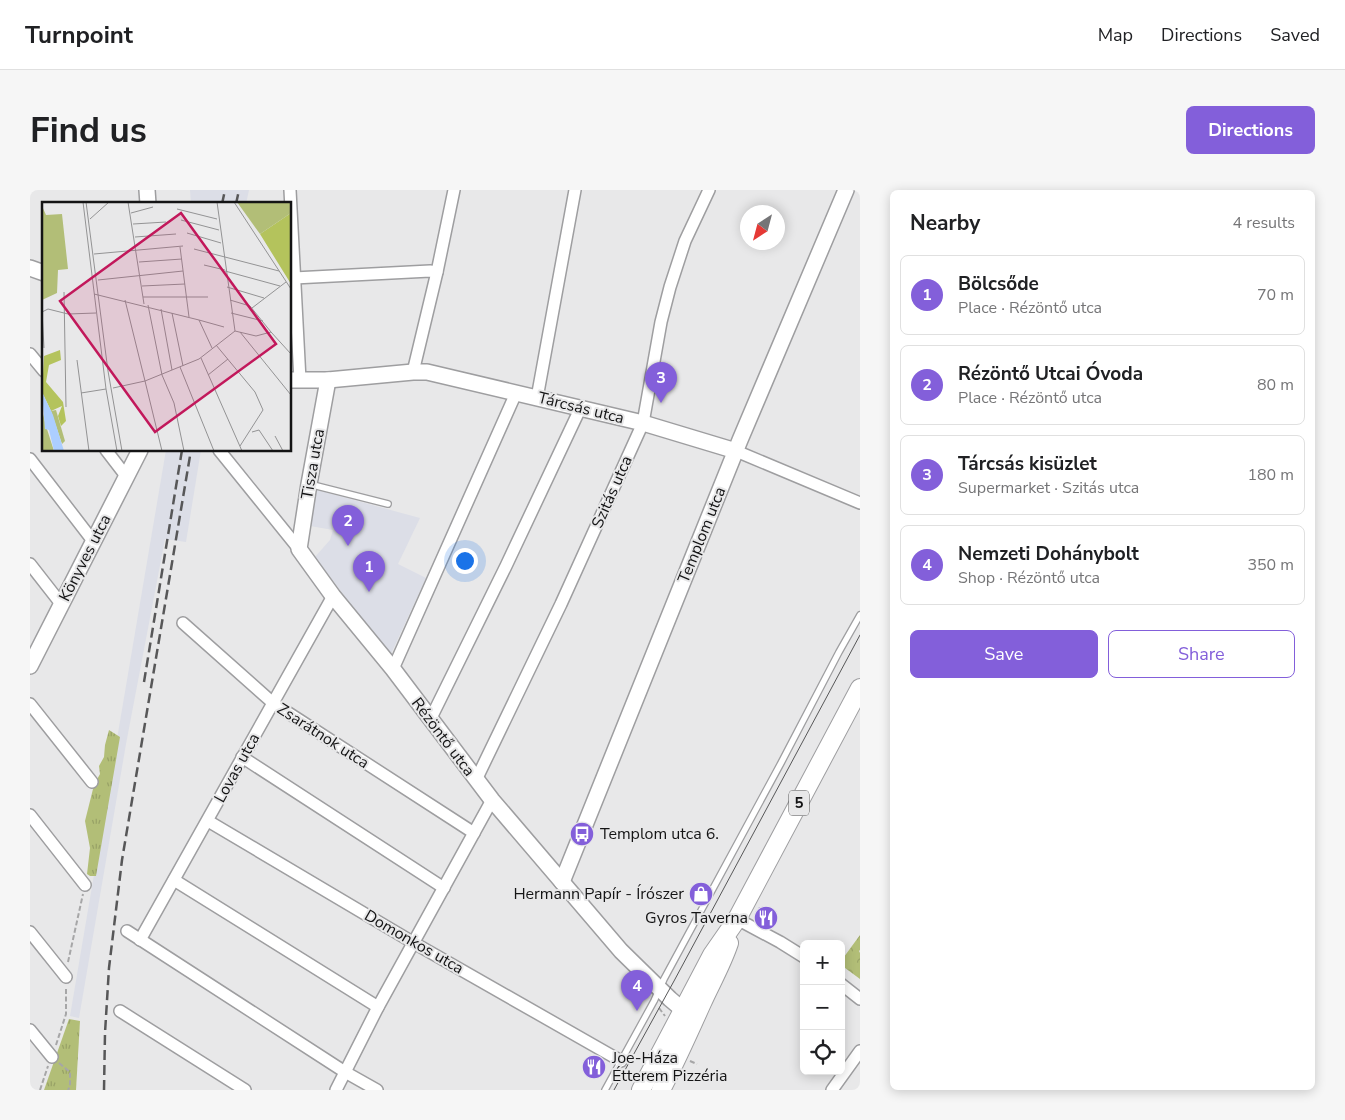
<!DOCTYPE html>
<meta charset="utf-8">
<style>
:root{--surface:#fff;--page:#f6f6f6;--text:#202124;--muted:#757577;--line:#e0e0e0;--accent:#835fda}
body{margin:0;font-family:"Nunito Sans",sans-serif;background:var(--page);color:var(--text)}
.controls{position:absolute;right:15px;bottom:15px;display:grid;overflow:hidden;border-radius:8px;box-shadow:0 2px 12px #0003}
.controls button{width:45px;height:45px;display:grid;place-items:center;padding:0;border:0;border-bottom:1px solid var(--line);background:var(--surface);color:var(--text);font:25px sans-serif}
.compass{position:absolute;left:710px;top:15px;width:45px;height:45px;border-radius:50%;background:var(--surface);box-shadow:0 2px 12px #0003;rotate:216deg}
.you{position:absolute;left:434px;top:370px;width:18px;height:18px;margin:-12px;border:4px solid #fff;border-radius:50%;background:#1a73e8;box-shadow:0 0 0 8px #1a73e833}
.badge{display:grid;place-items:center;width:32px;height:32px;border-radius:50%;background:var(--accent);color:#fff;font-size:16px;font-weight:700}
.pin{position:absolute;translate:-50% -41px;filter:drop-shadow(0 1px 2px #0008)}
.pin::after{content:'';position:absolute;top:26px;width:18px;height:15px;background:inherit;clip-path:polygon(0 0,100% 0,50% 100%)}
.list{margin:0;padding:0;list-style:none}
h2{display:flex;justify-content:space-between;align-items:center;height:65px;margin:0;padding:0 20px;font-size:21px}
h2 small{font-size:16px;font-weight:400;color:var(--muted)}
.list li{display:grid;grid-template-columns:32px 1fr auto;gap:15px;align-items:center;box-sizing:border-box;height:80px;margin:0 10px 10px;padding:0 10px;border:1px solid var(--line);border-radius:8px}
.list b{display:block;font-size:19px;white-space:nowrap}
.list p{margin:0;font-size:16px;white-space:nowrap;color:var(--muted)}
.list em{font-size:16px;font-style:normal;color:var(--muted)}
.actions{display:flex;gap:10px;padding:15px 20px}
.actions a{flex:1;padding:11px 0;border:1px solid var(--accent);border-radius:8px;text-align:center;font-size:18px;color:var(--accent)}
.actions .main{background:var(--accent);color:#fff}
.icon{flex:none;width:28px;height:28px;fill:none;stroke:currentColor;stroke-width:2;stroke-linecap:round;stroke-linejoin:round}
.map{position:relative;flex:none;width:830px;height:900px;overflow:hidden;border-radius:8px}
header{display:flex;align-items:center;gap:30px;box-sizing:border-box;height:70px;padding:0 25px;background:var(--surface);border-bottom:1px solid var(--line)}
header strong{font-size:24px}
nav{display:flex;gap:28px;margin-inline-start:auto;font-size:18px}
.intro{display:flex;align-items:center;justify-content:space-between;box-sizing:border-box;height:120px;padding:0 30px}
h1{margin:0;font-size:35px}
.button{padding:12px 22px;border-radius:8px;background:var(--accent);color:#fff;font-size:18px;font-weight:700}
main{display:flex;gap:30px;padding:0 30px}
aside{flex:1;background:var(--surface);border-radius:8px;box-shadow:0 2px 12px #0003}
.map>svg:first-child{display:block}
.built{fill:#dcdee7}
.grass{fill:url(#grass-tufts)}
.park{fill:url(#park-crowns)}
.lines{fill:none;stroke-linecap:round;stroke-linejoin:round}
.lane-casing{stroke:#9e9ea0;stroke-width:8}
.street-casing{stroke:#9e9ea0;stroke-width:14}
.secondary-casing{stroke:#9e9ea0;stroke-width:18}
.primary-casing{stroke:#9e9ea0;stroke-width:20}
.path{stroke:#a6a6a7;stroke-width:2;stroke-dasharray:5 2.5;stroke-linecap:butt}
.lane{stroke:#fff;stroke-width:5.5}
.street{stroke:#fff;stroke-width:11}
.secondary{stroke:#fff;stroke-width:15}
.primary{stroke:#fff;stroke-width:18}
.tram{stroke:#575758;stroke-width:1}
.rail{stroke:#575758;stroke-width:2.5;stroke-dasharray:10 5;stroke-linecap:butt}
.labels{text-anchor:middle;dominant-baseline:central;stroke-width:4;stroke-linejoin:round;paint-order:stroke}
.shield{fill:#e8e8e9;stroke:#545455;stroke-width:1}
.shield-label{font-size:15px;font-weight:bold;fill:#141415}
.street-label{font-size:16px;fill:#141415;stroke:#e8e8e9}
.poi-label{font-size:16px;fill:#141415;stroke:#e8e8e9;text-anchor:start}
.inset-road{fill:none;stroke:#939394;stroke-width:1}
.view{fill:#c2185b;fill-opacity:0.15;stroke:#c2185b;stroke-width:2.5}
.inset-edge{fill:none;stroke:#141415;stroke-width:2.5}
</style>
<header>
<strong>Turnpoint</strong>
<nav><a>Map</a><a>Directions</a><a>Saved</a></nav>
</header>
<div class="intro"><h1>Find us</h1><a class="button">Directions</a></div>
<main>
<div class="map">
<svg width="830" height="900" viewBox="0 0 830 900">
<defs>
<pattern id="grass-tufts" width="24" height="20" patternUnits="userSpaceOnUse" patternTransform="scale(1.25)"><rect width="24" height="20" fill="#b2be77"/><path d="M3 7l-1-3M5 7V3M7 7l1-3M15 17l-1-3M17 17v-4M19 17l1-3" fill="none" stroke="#98a266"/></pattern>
<pattern id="park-crowns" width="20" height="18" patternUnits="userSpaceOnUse" patternTransform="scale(1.25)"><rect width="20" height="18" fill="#b2be77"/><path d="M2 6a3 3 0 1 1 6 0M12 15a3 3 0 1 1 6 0" fill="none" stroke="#98a266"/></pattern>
</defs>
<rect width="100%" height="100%" fill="#e8e8e9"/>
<g class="built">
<polygon points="160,0 219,0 216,14 161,14"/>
<polygon points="136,260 171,260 156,352 135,349 96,554 49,828 40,826"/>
<polygon points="287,300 390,328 368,374 396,388 360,466 285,367 300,350 303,340 280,336"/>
</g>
<g class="grass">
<polygon points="79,540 90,547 66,686 60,686 57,684 60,658 55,631 64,595 70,584 69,576 74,567 75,555"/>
<polygon points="39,829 50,831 46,900 14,900"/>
</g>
<polygon class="park" points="830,745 830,760 829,761 830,763 830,789 811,775 811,771"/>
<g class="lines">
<g class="lane-casing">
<g id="lane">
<polyline points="279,294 358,314"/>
<polyline points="575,900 624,811 634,789 751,573 809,462 830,425"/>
</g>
</g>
<g class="street-casing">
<g id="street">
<polyline points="260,0 270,190"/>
<polyline points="264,88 400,81 407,82"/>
<polyline points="0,164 14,181"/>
<polyline points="383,182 407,82 424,0"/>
<polyline points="507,208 545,0"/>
<polyline points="76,260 96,286"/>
<polyline points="189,260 269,359"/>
<polyline points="706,261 830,313"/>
<polyline points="0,269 63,351"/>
<polyline points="0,374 32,415"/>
<polyline points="153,433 243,513 444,643"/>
<polyline points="363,479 486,203"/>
<polyline points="0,514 62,592"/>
<polyline points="400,530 476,376 550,219"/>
<polyline points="212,567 414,698"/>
<polyline points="446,590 531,414 613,233 631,132 640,97 655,51 679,0"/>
<polyline points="0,625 55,695"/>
<polyline points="178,631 384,753 591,871"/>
<polyline points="144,690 348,817"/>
<polyline points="707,729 750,752 774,767"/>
<polyline points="97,741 315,882 347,900"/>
<polyline points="0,742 36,787"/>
<polyline points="110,750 303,406"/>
<polyline points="811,794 830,809"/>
<polyline points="90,821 215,900"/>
<polyline points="0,840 22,867"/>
<polyline points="306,900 348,817 462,610"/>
<polyline points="802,900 830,861"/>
</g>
</g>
<g class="secondary-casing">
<g id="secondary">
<polyline points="117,0 118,14"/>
<polyline points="0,78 14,83"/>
<polyline points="260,190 298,190 383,182 397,182 613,233 706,261"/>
<polyline points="298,190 279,294 269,359 303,406 363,479 462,610 591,761 640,809 653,820 657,830"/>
<polyline points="0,476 110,260"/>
<polyline points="532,692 710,250 816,0"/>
</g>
</g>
<g class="primary-casing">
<g id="primary">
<polyline points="611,900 682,765 707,729 830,498"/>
<path d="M 631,900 C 646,871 659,842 672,813 C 681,793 692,774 699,753"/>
</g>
</g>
<g class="path">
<polyline points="38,772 53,704"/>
<polyline points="629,818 635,826"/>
<polyline points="26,855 36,824 36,797"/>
<polyline points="660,871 667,874"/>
<polyline points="29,873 40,882 40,896 38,900"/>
<polyline points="10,900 18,876"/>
</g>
<use href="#lane" class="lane"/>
<use href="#street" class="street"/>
<use href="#secondary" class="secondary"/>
<use href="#primary" class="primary"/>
<polyline class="tram" points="584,900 644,791 830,445"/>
<g class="rail">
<polyline points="192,14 195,0"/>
<polyline points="206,14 209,0"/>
<polyline points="114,492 152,260"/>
<polyline points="74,900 75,843 79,778 92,670 161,260"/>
</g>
</g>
<defs>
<g id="bus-disc" transform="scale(1.25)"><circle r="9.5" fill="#835fda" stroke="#e8e8e9"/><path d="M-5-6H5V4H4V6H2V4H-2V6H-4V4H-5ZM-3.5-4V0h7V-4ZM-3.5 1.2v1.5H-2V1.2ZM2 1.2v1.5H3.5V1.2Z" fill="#fff"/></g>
<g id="shop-disc" transform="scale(1.25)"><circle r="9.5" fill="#835fda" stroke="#e8e8e9"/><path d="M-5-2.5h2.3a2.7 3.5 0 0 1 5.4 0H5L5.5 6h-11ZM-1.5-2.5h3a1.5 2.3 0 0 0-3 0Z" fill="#fff"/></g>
<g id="restaurant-disc" transform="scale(1.25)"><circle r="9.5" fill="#835fda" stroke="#e8e8e9"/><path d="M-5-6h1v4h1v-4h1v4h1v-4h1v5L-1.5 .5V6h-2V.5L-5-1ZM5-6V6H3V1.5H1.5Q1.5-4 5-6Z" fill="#fff"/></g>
</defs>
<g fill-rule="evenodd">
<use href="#bus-disc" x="552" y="644"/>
<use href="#shop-disc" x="671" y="704"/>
<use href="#restaurant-disc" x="736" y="728"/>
<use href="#restaurant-disc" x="564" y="877"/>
</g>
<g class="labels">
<rect class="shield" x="759" y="600.5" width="20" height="25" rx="4"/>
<g class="shield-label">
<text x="769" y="613">5</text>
</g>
<g class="street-label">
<text transform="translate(551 218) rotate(14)">Tárcsás utca</text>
<text transform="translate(283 274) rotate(-80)">Tisza utca</text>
<text transform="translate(582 302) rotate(-66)">Szitás utca</text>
<text transform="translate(672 345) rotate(-68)">Templom utca</text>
<text transform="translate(55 368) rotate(-63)">Könyves utca</text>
<text transform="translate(293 546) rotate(33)">Zsarátnok utca</text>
<text transform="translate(413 547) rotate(53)">Rézöntő utca</text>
<text transform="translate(207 578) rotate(-61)">Lovas utca</text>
<text transform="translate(384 752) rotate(30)">Domonkos utca</text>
</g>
<g class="poi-label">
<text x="570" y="644">Templom utca 6.</text>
<text x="654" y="704" text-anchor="end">Hermann Papír - Írószer</text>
<text x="718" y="728" text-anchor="end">Gyros Taverna</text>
<text x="582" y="868">Joe-Háza<tspan x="582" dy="18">Étterem Pizzéria</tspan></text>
</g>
</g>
<g transform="translate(12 12)">
<rect width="249" height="249" fill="#e8e8e9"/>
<path d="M 0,4 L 4,13 L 20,12 L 26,67 L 16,68 L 15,91 L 0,98 Z" fill="#b2be77"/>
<path d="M 249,11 L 249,82 L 218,32 ZM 18,148 L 19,158 L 7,163 L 4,180 L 21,200 L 24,219 L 19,224 L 16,214 L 20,204 L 9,209 L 0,190 L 2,154 Z" fill="#b4c35c"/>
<path d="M 14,208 L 23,239 L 20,242 L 9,209 Z" fill="#b2be77"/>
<path d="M 195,0 L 249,0 L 249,11 L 218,32 Z" fill="#b2be77"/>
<path d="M 0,208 L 4,224 L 12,249 L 0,249 Z" fill="#b2be77"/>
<path d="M 0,190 L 11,213 L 22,249 L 12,249 L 7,228 L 3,227 Z" fill="#acceff"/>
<path class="inset-road" d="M 41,0 L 64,187 L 75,249M 44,0 L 66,169 L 80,249M 86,0 L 102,102M 175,0 L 193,129M 192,0 L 249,87M 135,7 L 175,17M 89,11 L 111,5M 48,17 L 67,0M 139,18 L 177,28M 91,22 L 124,20M 145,31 L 179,41M 93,35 L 134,32M 138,45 L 147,115M 152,47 L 237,69M 52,52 L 141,44M 97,60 L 140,57M 162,63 L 183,68M 183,69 L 238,84M 56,78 L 141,69M 100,84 L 143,82M 185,85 L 222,96M 22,90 L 24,205M 52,92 L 157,118 L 170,146M 101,95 L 166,95M 83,98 L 103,179 L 157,157 L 193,129 L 214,134 L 229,130 L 249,152M 188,98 L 208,104 L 229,130M 106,103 L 120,173 L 132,201 L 142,249M 210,106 L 244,80M 119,107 L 130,168M 0,110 L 6,107 L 26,112 L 54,111M 0,110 L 2,146M 130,111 L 141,164M 189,111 L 221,119M 157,118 L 182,125M 198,130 L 249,193M 174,143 L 213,190 L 221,208 L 198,244M 159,156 L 200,249M 35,158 L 47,249M 138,165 L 172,249M 166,173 L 186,157M 71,186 L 103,179 L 120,249M 39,191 L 64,187M 210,230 L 217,228 L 231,249M 233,234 L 241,249"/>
<path class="view" d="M 139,11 L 234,142 L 113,230 L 18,99 Z"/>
<rect width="249" height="249" class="inset-edge"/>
</g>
</svg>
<div class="controls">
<button>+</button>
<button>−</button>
<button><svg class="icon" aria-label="locate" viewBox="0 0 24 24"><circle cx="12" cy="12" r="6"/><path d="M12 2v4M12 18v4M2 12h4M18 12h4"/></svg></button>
</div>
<svg class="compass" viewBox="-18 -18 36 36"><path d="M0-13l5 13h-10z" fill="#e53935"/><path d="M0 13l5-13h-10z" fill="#757577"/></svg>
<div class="you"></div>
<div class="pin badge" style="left:339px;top:402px">1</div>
<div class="pin badge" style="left:318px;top:356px">2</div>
<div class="pin badge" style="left:631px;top:213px">3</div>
<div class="pin badge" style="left:607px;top:821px">4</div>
</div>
<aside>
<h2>Nearby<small>4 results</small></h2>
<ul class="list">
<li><span class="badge">1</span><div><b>Bölcsőde</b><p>Place · Rézöntő utca</p></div><em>70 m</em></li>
<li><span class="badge">2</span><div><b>Rézöntő Utcai Óvoda</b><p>Place · Rézöntő utca</p></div><em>80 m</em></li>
<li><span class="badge">3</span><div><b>Tárcsás kisüzlet</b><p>Supermarket · Szitás utca</p></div><em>180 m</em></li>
<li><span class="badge">4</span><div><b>Nemzeti Dohánybolt</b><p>Shop · Rézöntő utca</p></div><em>350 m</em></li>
</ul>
<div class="actions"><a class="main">Save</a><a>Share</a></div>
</aside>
</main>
